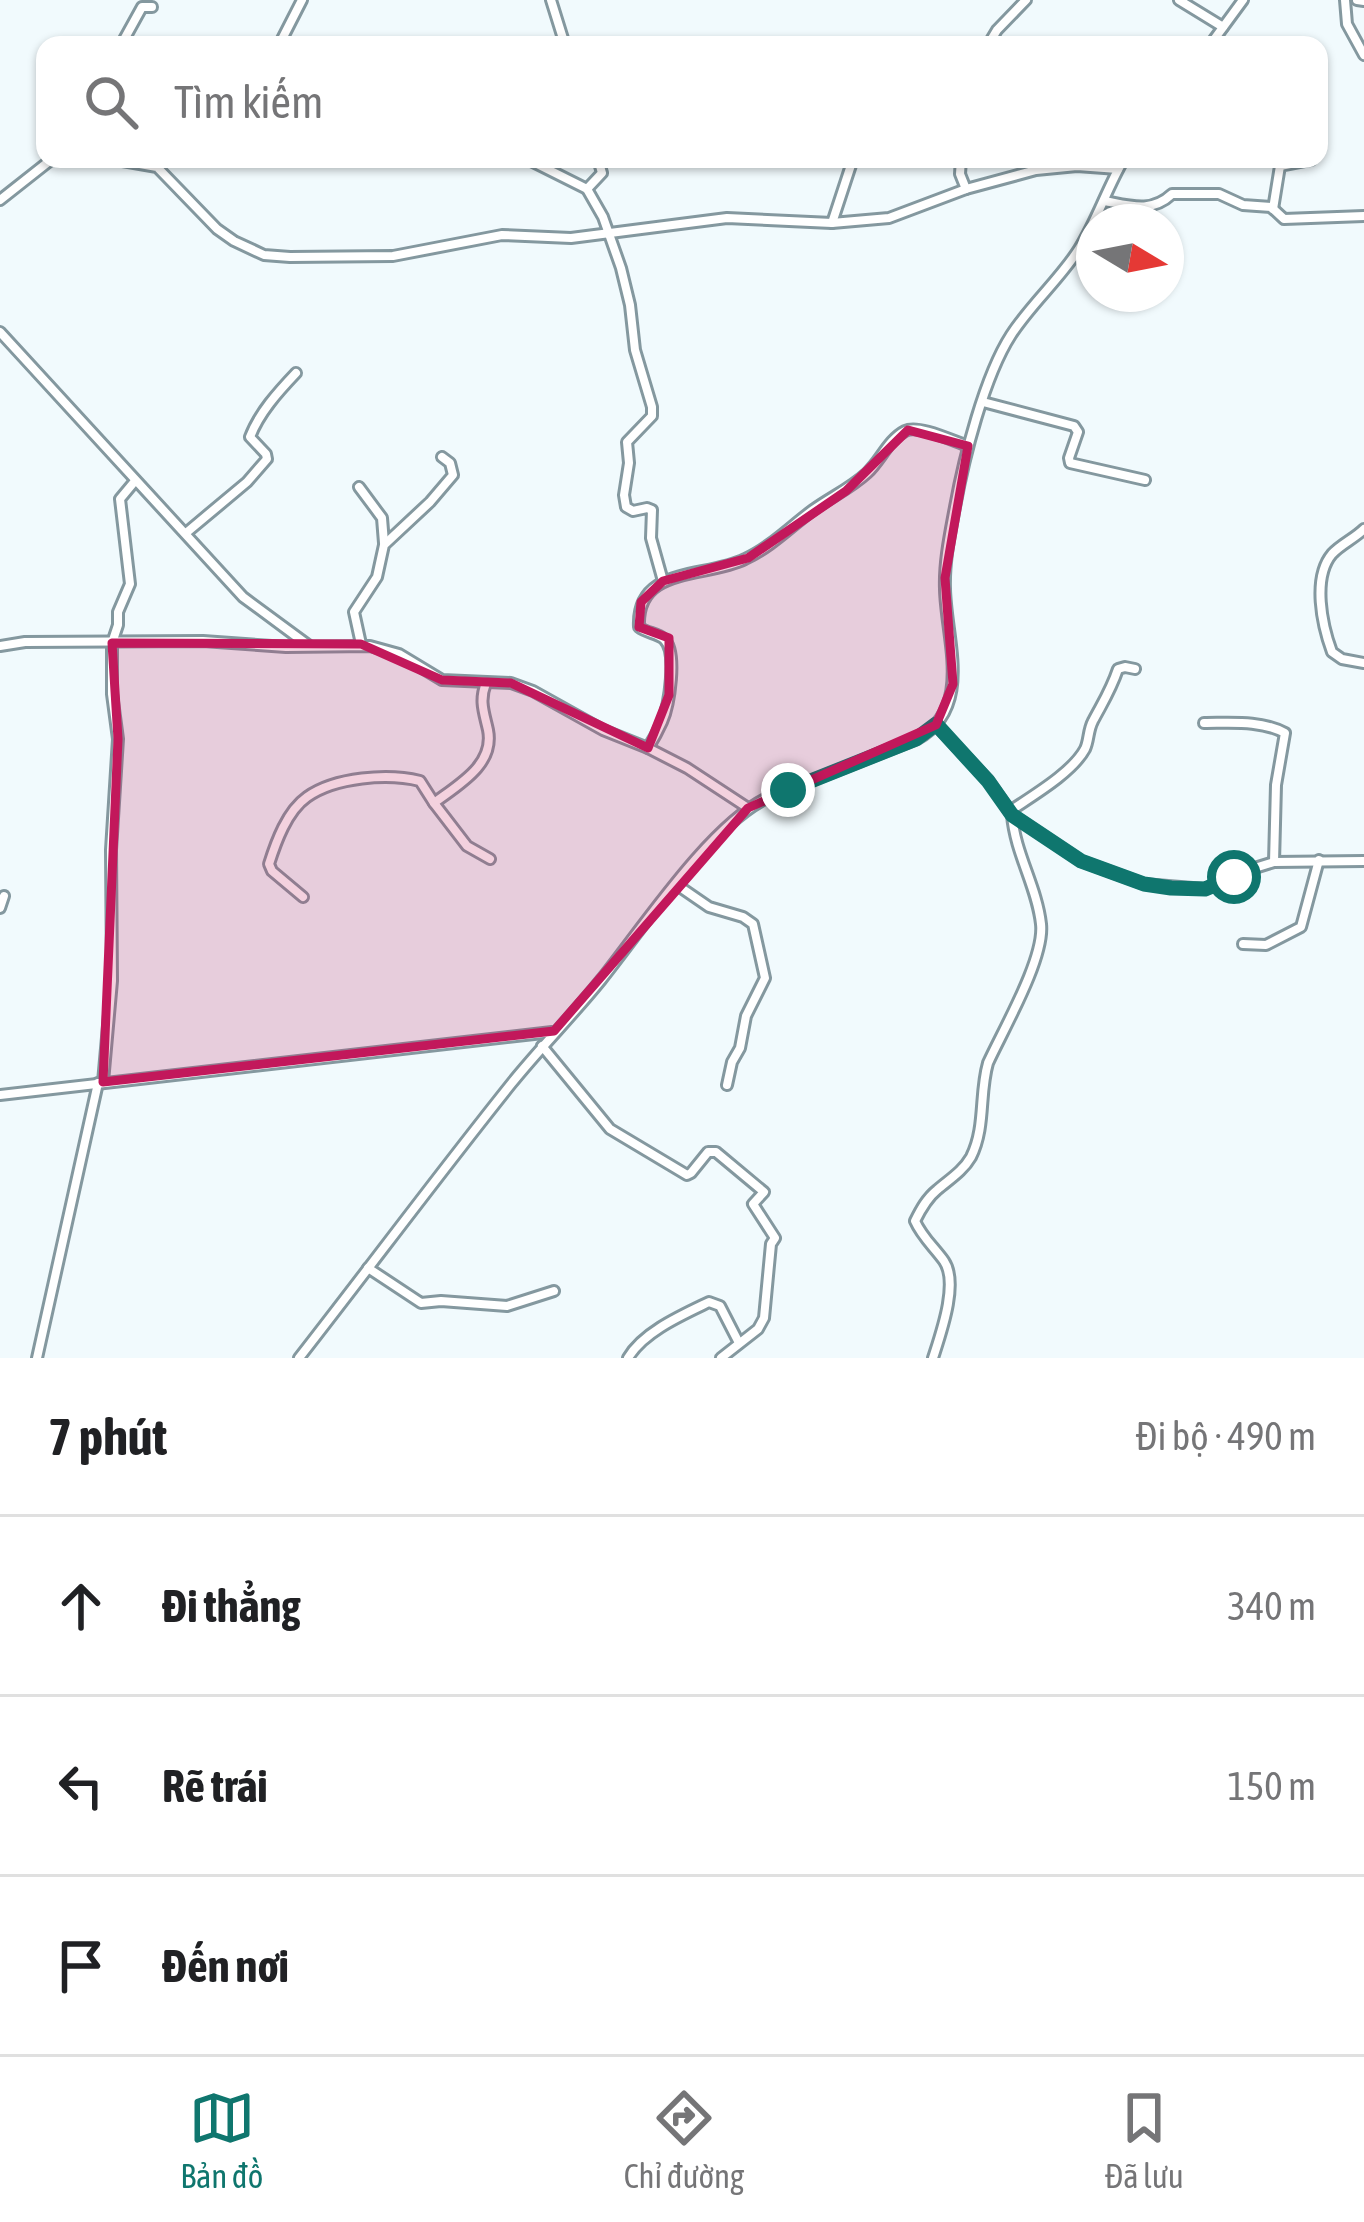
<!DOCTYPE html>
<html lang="vi">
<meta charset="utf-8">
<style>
:root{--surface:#fff;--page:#f2f2f2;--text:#202124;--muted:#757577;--line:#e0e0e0;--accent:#0f766e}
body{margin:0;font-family:"Asap Condensed",sans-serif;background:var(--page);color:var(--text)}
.compass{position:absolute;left:1076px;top:204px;width:108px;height:108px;border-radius:50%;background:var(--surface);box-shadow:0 3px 9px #0004;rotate:100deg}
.stop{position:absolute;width:36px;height:36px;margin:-27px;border:9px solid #0f766e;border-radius:50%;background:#fff}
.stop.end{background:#0f766e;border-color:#fff;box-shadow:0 3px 12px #0008}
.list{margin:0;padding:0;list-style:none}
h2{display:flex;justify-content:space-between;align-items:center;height:156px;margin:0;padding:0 48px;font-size:51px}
h2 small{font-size:39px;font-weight:400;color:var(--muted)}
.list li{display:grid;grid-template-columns:78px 1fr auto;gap:36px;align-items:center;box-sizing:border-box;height:180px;padding:0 48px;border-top:3px solid var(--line)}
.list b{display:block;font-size:45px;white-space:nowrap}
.list em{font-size:39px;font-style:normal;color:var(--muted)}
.icon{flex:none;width:66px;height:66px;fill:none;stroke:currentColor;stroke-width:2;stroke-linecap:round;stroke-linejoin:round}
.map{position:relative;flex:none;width:1364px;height:1358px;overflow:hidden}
.search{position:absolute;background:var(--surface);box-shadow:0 3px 9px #0004;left:36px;right:36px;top:36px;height:132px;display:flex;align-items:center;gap:30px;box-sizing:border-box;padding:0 42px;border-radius:24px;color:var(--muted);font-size:45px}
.sheet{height:696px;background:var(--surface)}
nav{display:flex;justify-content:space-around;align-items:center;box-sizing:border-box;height:168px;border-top:3px solid var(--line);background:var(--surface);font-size:33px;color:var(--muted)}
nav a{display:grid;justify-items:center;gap:6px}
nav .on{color:var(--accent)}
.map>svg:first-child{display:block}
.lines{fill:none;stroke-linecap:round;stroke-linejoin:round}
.street-casing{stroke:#84989f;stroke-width:14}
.street{stroke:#fff;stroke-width:8}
.route{stroke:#0f766e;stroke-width:15}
.marked{fill:#c2185b;fill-opacity:0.2;stroke:#c2185b;stroke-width:9;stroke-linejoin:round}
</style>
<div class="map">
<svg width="1364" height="1358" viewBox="0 0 1364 1358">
<rect width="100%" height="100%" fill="#f1fafd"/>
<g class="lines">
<g class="street-casing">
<g id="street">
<polyline points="551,0 565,45"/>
<polyline points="1179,0 1223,27"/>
<polyline points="1345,0 1347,24 1364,55"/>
<polyline points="1357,0 1364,1"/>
<polyline points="121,45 142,7 152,7"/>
<polyline points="279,45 302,0"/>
<polyline points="988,45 997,30 1026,0"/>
<polyline points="1210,45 1243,0"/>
<polyline points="111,159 157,167 217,229 234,241 264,255 290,257 393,256 502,235 571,238 727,218 832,223 889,218 966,189 1036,170 1077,166 1118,169"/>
<polyline points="527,159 587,189"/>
<polyline points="598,159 602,173 587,189 603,217 621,268 630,305 635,350 652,407 652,416 627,442 629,463 624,495 626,507 633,511 647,508 652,510 651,538 663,581"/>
<polyline points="961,159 960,174 966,189"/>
<polyline points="0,200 52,159"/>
<path d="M 1105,201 C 1131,206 1152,213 1172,194 L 1219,194 L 1243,205 L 1271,207 L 1284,219 L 1364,216"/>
<polyline points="1273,209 1280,166 1311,160"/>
<polyline points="832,223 853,159"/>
<polyline points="0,332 243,597 308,645"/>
<polyline points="983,402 1074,426 1078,432 1069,458 1070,463 1145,480"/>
<polyline points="359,487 382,518 384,543"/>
<path d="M 1364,529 C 1355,538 1340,545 1332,554 C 1312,578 1322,625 1332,652 L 1342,659 L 1364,663"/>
<path d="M 186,533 L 247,482 L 267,459 L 266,454 L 250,437 C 259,413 278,392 296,373"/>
<polyline points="361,644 354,612 377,577 384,545 430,502 453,475 450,463 442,457"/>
<polyline points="0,646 25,642 203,641 286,647 370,646 399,654 442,680 511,683 533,691 603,730 648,748 687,768 748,808"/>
<path d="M 486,683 C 479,701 484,712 488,730 C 495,765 458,785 434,803 L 467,846 L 490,859"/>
<path d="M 1204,723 C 1231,723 1261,720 1285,733 L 1276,785 L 1274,862"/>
<polyline points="936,725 988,780 1012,815 1081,861 1144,884 1205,889 1245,871 1274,862 1364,861"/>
<path d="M 648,748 C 653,740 658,731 662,722 C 669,706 678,652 664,639 C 657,633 646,633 639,627 C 636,565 705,579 745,559 C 771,547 791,526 813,510 C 831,497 851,488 867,473 C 881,460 888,440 905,431 C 918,424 953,441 968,446"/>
<path d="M 1010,811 C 1032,796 1072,773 1085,749 C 1089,741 1088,730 1093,721 C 1103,702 1111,690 1118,669 L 1125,667 L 1135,669"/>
<polyline points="677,885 709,907 743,917 753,924 765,978 746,1016 740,1048 732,1062 727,1085"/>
<path d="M 303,897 L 272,871 L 269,864 C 276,842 287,811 307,797 C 335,777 388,773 420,781 L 434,803"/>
<polyline points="0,908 4,896"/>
<polyline points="1243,944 1266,945 1301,927 1319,860"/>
<polyline points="542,1046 610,1129 687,1175 691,1173 708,1152 716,1152 764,1192 753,1204 775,1238 771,1244 764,1318 758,1329 721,1358"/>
<polyline points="103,1082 112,981 111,850 118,739 112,694 112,643 118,625 118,612 130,584 120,499 135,481"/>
<polyline points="0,1095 552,1032"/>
<polyline points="368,1268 421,1303 441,1301 507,1306 554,1291"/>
<polyline points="37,1358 98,1083"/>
<path d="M 299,1358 C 370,1267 439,1174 511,1084 C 540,1048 572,1016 601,980 C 642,929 708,828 765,799 L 917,739 C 974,708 946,640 945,589 C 944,562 950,534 955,507 C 964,458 984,377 1011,335 C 1031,304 1060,279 1079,249 C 1097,220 1107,188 1124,159"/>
<path d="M 628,1358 C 643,1332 682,1315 709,1302 L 720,1306 L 739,1343"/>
<path d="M 933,1358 C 941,1333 959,1283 944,1261 C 934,1247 922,1237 915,1221 C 921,1209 927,1198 937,1190 C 950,1179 963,1171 971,1157 C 986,1127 979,1094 988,1063 C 1003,1030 1045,958 1041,924 C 1037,887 1015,853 1012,815"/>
</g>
</g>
<use href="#street" class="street"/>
</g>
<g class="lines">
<polyline class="route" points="788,790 916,739 936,724 988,781 1012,815 1081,861 1144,884 1171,888 1205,889 1234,877"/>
</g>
<path class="marked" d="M 908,430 L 968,446 L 945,578 L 953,684 L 936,725 L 748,808 L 554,1031 L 103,1082 L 118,739 L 112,643 L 361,644 L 442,680 L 511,683 L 648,748 L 669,695 L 669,638 L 639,627 L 641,602 L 663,581 L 748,558 L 846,491 Z"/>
</svg>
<svg class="compass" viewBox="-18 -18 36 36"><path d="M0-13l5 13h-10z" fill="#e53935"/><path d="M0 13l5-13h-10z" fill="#757577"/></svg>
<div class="stop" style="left:1234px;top:877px"></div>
<div class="stop end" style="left:788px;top:790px"></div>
<div class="search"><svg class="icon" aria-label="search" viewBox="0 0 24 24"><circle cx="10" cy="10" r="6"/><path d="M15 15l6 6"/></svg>Tìm kiếm</div>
</div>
<section class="sheet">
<h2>7 phút<small>Đi bộ · 490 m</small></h2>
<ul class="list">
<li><svg class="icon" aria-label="ahead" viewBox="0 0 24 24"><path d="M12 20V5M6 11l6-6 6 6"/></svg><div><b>Đi thẳng</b></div><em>340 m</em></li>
<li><svg class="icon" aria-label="left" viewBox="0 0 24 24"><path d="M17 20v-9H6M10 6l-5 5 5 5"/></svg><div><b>Rẽ trái</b></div><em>150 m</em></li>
<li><svg class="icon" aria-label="arrive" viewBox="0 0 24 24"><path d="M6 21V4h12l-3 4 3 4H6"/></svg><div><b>Đến nơi</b></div></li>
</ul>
</section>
<nav>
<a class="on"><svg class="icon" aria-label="map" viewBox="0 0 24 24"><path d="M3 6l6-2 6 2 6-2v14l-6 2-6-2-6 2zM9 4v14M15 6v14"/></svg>Bản đồ</a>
<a><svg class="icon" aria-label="directions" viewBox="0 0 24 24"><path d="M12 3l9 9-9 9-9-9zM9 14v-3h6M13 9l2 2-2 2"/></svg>Chỉ đường</a>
<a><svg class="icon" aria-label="saved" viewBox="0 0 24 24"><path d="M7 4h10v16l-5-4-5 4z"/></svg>Đã lưu</a>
</nav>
